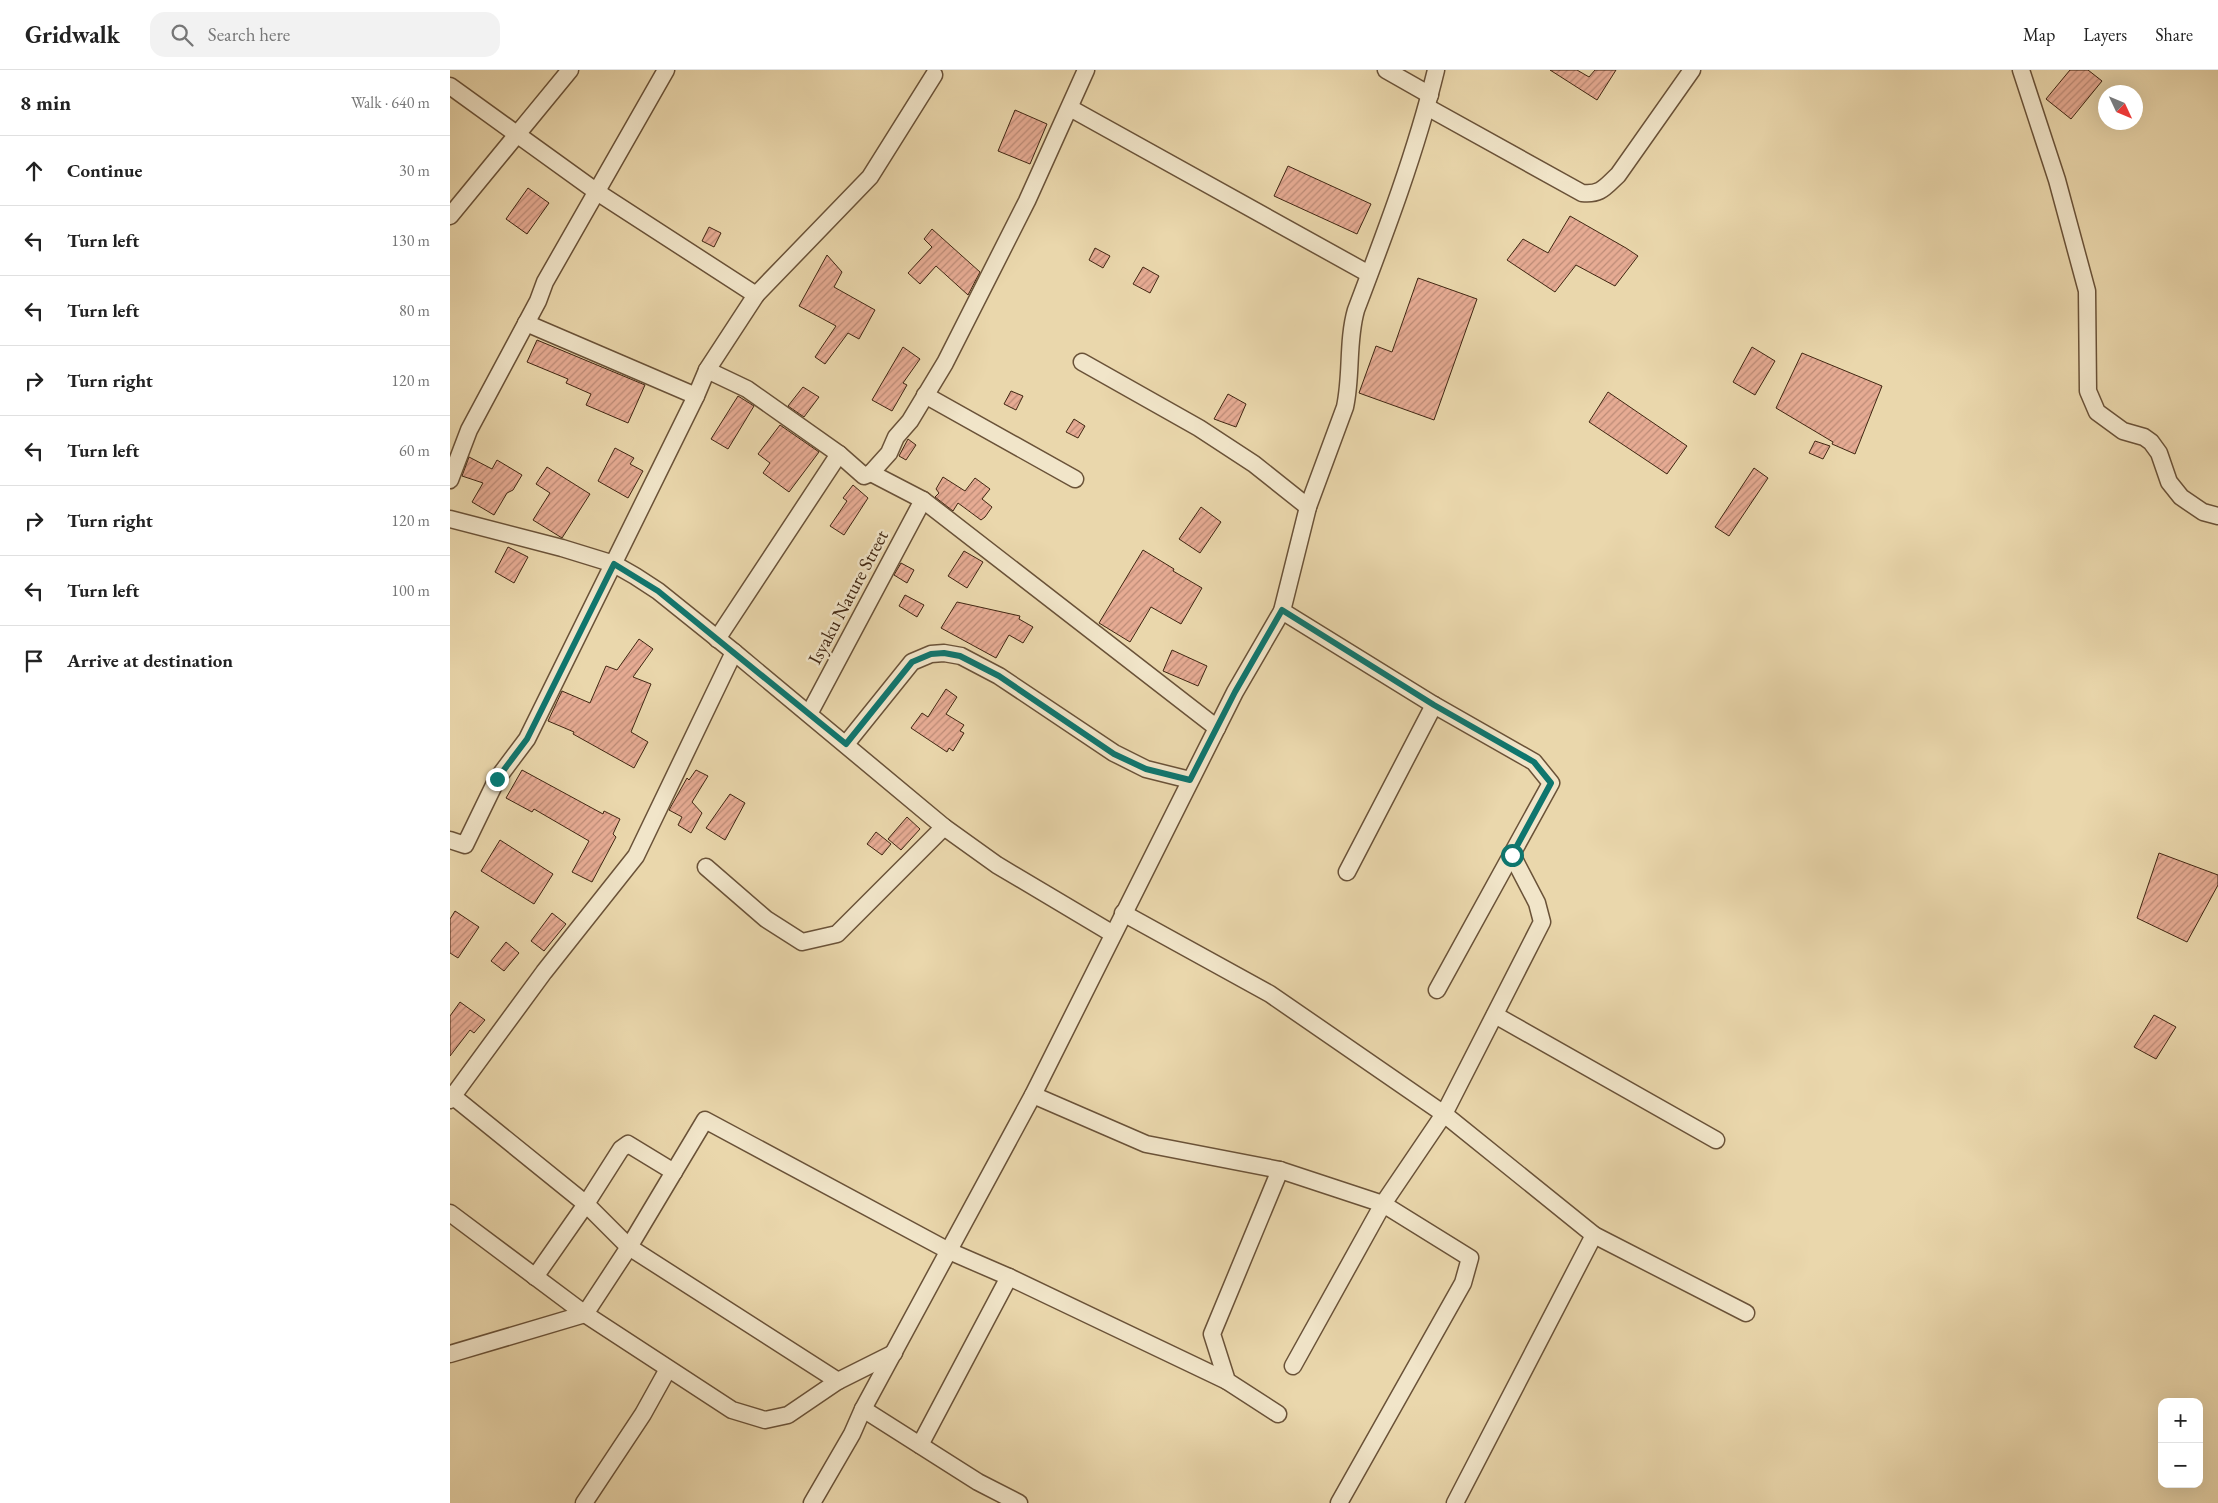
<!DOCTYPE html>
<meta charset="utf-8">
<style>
:root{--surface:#fff;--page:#f2f2f2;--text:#222;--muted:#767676;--line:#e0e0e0}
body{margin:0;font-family:"EB Garamond",serif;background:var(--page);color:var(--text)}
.controls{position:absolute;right:15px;bottom:15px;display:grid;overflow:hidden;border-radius:10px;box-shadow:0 5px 20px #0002}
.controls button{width:45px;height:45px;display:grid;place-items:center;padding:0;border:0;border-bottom:1px solid var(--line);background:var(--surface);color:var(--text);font:25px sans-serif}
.compass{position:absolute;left:1648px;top:15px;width:45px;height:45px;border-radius:50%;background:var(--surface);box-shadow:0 5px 20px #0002;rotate:134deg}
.stop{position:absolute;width:15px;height:15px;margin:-11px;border:4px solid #0f766e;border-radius:50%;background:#fff}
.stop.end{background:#0f766e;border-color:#fff;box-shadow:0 1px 5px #0008}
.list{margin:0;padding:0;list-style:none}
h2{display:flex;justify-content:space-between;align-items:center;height:65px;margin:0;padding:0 20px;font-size:21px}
h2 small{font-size:16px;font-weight:400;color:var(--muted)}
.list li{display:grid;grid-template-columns:32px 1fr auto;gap:15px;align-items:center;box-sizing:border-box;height:70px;padding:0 20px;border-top:1px solid var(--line)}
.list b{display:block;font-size:19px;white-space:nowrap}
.list em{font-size:16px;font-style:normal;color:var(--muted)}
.icon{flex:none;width:28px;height:28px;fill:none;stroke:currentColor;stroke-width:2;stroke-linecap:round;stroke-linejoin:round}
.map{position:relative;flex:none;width:1768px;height:1433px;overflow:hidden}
header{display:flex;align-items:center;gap:30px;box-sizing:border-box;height:70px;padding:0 25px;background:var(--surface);border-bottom:1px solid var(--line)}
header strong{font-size:24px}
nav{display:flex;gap:28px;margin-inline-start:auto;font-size:18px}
.search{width:350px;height:45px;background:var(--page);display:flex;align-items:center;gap:12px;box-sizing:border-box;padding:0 18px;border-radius:15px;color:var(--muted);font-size:19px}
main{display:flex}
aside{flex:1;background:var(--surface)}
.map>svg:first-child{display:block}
.building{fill:url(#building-hatch);stroke:#402612}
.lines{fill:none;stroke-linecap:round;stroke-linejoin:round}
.minor-casing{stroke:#6a5238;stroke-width:19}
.minor{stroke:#f1e5c9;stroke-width:16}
.route{stroke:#0f766e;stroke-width:6}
.labels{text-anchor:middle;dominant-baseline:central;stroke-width:5;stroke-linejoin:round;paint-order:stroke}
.street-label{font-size:19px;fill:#402612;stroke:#f1e5c9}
</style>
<header>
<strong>Gridwalk</strong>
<div class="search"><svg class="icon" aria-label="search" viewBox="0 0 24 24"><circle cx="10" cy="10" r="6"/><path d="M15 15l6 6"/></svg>Search here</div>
<nav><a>Map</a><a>Layers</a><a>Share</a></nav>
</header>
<main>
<aside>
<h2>8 min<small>Walk · 640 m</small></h2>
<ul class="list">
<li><svg class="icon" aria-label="ahead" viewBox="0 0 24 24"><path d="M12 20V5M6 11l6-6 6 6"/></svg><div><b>Continue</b></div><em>30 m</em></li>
<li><svg class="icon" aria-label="left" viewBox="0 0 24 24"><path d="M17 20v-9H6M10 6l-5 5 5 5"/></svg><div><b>Turn left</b></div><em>130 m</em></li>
<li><svg class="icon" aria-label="left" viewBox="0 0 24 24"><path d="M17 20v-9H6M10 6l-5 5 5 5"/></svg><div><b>Turn left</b></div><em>80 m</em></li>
<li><svg class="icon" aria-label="right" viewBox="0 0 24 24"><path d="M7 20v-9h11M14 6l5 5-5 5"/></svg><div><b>Turn right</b></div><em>120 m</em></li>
<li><svg class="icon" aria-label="left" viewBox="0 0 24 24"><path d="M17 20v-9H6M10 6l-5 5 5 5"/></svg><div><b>Turn left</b></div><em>60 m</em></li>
<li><svg class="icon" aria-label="right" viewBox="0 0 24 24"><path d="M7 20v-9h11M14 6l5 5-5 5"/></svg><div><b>Turn right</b></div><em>120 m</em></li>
<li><svg class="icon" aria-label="left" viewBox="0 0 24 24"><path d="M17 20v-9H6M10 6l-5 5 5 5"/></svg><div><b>Turn left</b></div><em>100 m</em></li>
<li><svg class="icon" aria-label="arrive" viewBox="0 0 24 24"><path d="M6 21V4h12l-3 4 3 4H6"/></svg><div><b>Arrive at destination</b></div></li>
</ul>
</aside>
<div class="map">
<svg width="1768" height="1433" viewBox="0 0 1768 1433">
<defs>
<pattern id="building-hatch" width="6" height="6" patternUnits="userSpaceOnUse" patternTransform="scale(1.25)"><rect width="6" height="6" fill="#e6ab93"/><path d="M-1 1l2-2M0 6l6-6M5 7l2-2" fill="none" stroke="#bc8b77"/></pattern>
</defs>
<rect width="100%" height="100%" fill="#ead7ac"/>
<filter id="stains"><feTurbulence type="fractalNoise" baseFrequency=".004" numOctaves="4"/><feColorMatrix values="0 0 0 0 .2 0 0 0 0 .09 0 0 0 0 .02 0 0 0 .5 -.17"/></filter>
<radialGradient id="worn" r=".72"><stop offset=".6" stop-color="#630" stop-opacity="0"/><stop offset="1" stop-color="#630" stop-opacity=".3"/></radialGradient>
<g class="building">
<polygon points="1100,0 1127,0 1139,7 1145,0 1166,0 1147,30"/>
<polygon points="1620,0 1638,0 1652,11 1621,49 1596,29"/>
<polygon points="565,40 597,54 580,94 548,81"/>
<polygon points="838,96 921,134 907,164 824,126"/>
<polygon points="78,118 99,133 77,164 56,149"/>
<polygon points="1120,146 1176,178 1188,186 1165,216 1126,195 1105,222 1057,190 1073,169 1098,183"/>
<polygon points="259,157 271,163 264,177 252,171"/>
<polygon points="482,159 530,202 518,225 486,196 470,214 458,203 482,177 474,169"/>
<polygon points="645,178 660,186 653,198 639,190"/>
<polygon points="377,185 392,202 384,217 425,240 409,269 398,263 375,294 365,287 386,256 349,236"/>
<polygon points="693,197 709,206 700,223 683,214"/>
<polygon points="968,208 1027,229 984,350 909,323 926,276 942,282"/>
<polygon points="87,270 195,315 178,353 136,335 141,324 116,313 118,309 77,292"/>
<polygon points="453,277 470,289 453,313 457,315 442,341 422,330"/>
<polygon points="1302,277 1325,291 1305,325 1283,312"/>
<polygon points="1352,283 1432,316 1405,384 1382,374 1383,372 1326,338"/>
<polygon points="353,317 369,327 354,347 338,336"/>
<polygon points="561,321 573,326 566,340 554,334"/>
<polygon points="1158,322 1237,376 1217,404 1139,352"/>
<polygon points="778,324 796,334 786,357 764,349"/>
<polygon points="288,326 304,336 278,379 261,369"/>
<polygon points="624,349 635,356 628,368 616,362"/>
<polygon points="330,355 369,382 339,422 313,403 320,393 308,384"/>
<polygon points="458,369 466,375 456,390 449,386"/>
<polygon points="1365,371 1380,376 1373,389 1359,383"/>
<polygon points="165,378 184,388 180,394 193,401 178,428 148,411"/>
<polygon points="19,387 42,399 47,390 72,405 63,420 57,423 44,445 22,432 33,413 12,406"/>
<polygon points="97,397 140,424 112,468 83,450 100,423 86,414"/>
<polygon points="1304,398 1318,408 1279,466 1265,457"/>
<polygon points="493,407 515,421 525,408 540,419 532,429 542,437 535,447 531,450 508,433 503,441 485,427 489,423 486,419"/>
<polygon points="403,415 418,428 394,465 380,456 397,431 393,428"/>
<polygon points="751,437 771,452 750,483 729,469"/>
<polygon points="58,477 78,487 64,513 45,502"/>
<polygon points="693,480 724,499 723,501 752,518 731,554 701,537 680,572 649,553"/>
<polygon points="514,481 533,492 517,518 498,506"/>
<polygon points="451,493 464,500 457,513 444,505"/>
<polygon points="455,525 474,535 467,547 449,536"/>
<polygon points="507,532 570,546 569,549 583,557 573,573 559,565 546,588 491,558"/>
<polygon points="189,569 203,579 183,607 201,614 181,662 198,672 184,698 123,664 124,662 98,651 112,621 140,633 156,596 167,600"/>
<polygon points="722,580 757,596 748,616 713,601"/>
<polygon points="496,619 507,627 496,644 514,655 510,661 514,663 503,681 499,678 497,682 461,658 472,643 478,647"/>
<polygon points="72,700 153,744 154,741 170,749 163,764 166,767 142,812 122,802 139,771 84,739 82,742 56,728"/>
<polygon points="246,700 258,706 242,732 252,743 241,763 228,755 232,747 219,740 237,708 239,710"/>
<polygon points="280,724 295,733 275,770 256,758"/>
<polygon points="457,747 470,759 451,780 438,769"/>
<polygon points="426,762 441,774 432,785 417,774"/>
<polygon points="50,770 103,804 84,834 31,801"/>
<polygon points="1709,783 1768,805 1768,815 1737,872 1687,848"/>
<polygon points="5,841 29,857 8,888 0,883 0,849"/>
<polygon points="102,843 116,854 94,881 81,871"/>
<polygon points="56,872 69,883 54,901 41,891"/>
<polygon points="10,932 35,950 24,963 20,960 0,986 0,946"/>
<polygon points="1704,945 1726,957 1706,989 1684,977"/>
</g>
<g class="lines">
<g class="minor-casing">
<g id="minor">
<polyline points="936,0 980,25"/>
<polyline points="1571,0 1607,110 1637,221 1638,321 1647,342 1673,361 1694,367 1701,372 1709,383 1719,412 1731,427 1753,442 1768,446"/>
<polyline points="0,16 147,122 306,225"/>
<path d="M 977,37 L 1132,123 C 1151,125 1155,117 1168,105 L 1242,0"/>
<polyline points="620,38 919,204"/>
<polyline points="0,146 120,0"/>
<polyline points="76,253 246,326"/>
<polyline points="632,292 749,358 804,394 858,437"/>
<polyline points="257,300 297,319 389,384 414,406 421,403 439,383 446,367 460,351 495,293 577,131 636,0"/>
<polyline points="475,325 625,409"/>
<polyline points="421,403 473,430 767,658"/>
<polyline points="0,410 19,360 88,231 95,212 216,0"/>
<polyline points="0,449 112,478 164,494 185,506 208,521 284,582 494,757 547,795 663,864"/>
<polyline points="832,541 984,635 1084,692 1101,713 987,920"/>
<polyline points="267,569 389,384"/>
<polyline points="359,644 473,430"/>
<polyline points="396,674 462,592 481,584 494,583 511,586 549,606 664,683 696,699 740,710"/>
<polyline points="0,770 15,775 47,709 77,669 246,326 257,300 306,225 420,107 484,5"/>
<polyline points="256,797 316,849 352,872 387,864 494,757"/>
<polyline points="897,802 984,635"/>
<polyline points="673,843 820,924 994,1044 1144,1165 1296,1243"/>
<polyline points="1045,945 1266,1070"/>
<polyline points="0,1024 136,1134 179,1177 388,1311"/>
<polyline points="583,1025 696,1074 830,1100 933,1134 1020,1188 1013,1213 889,1433"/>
<polyline points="0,1030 94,902 186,786 284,582"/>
<polyline points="0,1143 135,1244 282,1340 315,1350 338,1345 388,1311 444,1283"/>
<polyline points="85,1207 136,1134 171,1079 178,1074 224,1102"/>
<polyline points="0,1284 135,1244 179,1177 255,1050 499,1181 559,1207 777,1311"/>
<polyline points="843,1296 933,1134 994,1044 1092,852 1087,833 1062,785"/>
<polyline points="413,1339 528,1412 569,1433"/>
<polyline points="828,1344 777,1311 762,1264 830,1100"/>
<polyline points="470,1375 559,1207"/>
<polyline points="134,1433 193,1344 218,1299"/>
<path d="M 362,1433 L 402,1364 L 413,1339 L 583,1025 L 785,622 L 832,541 L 858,437 L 895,337 C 902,305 897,271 906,240 C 936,161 966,82 986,0"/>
<polyline points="1005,1433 1144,1165"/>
</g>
</g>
<use href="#minor" class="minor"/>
</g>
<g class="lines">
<polyline class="route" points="47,709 77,669 164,494 208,521 396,674 462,592 481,584 494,583 510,586 549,606 664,684 696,699 740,710 785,622 832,540 984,635 1084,692 1101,713 1062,785"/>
</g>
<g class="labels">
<g class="street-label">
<text transform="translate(398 527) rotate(-62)">Isyaku Nature Street</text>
</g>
</g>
<rect width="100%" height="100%" filter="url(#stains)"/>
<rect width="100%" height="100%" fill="url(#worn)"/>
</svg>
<div class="controls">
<button>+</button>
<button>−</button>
</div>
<svg class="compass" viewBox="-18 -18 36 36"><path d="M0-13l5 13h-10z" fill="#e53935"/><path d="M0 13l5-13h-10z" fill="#767676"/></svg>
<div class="stop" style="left:1062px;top:785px"></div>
<div class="stop end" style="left:47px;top:709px"></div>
</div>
</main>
